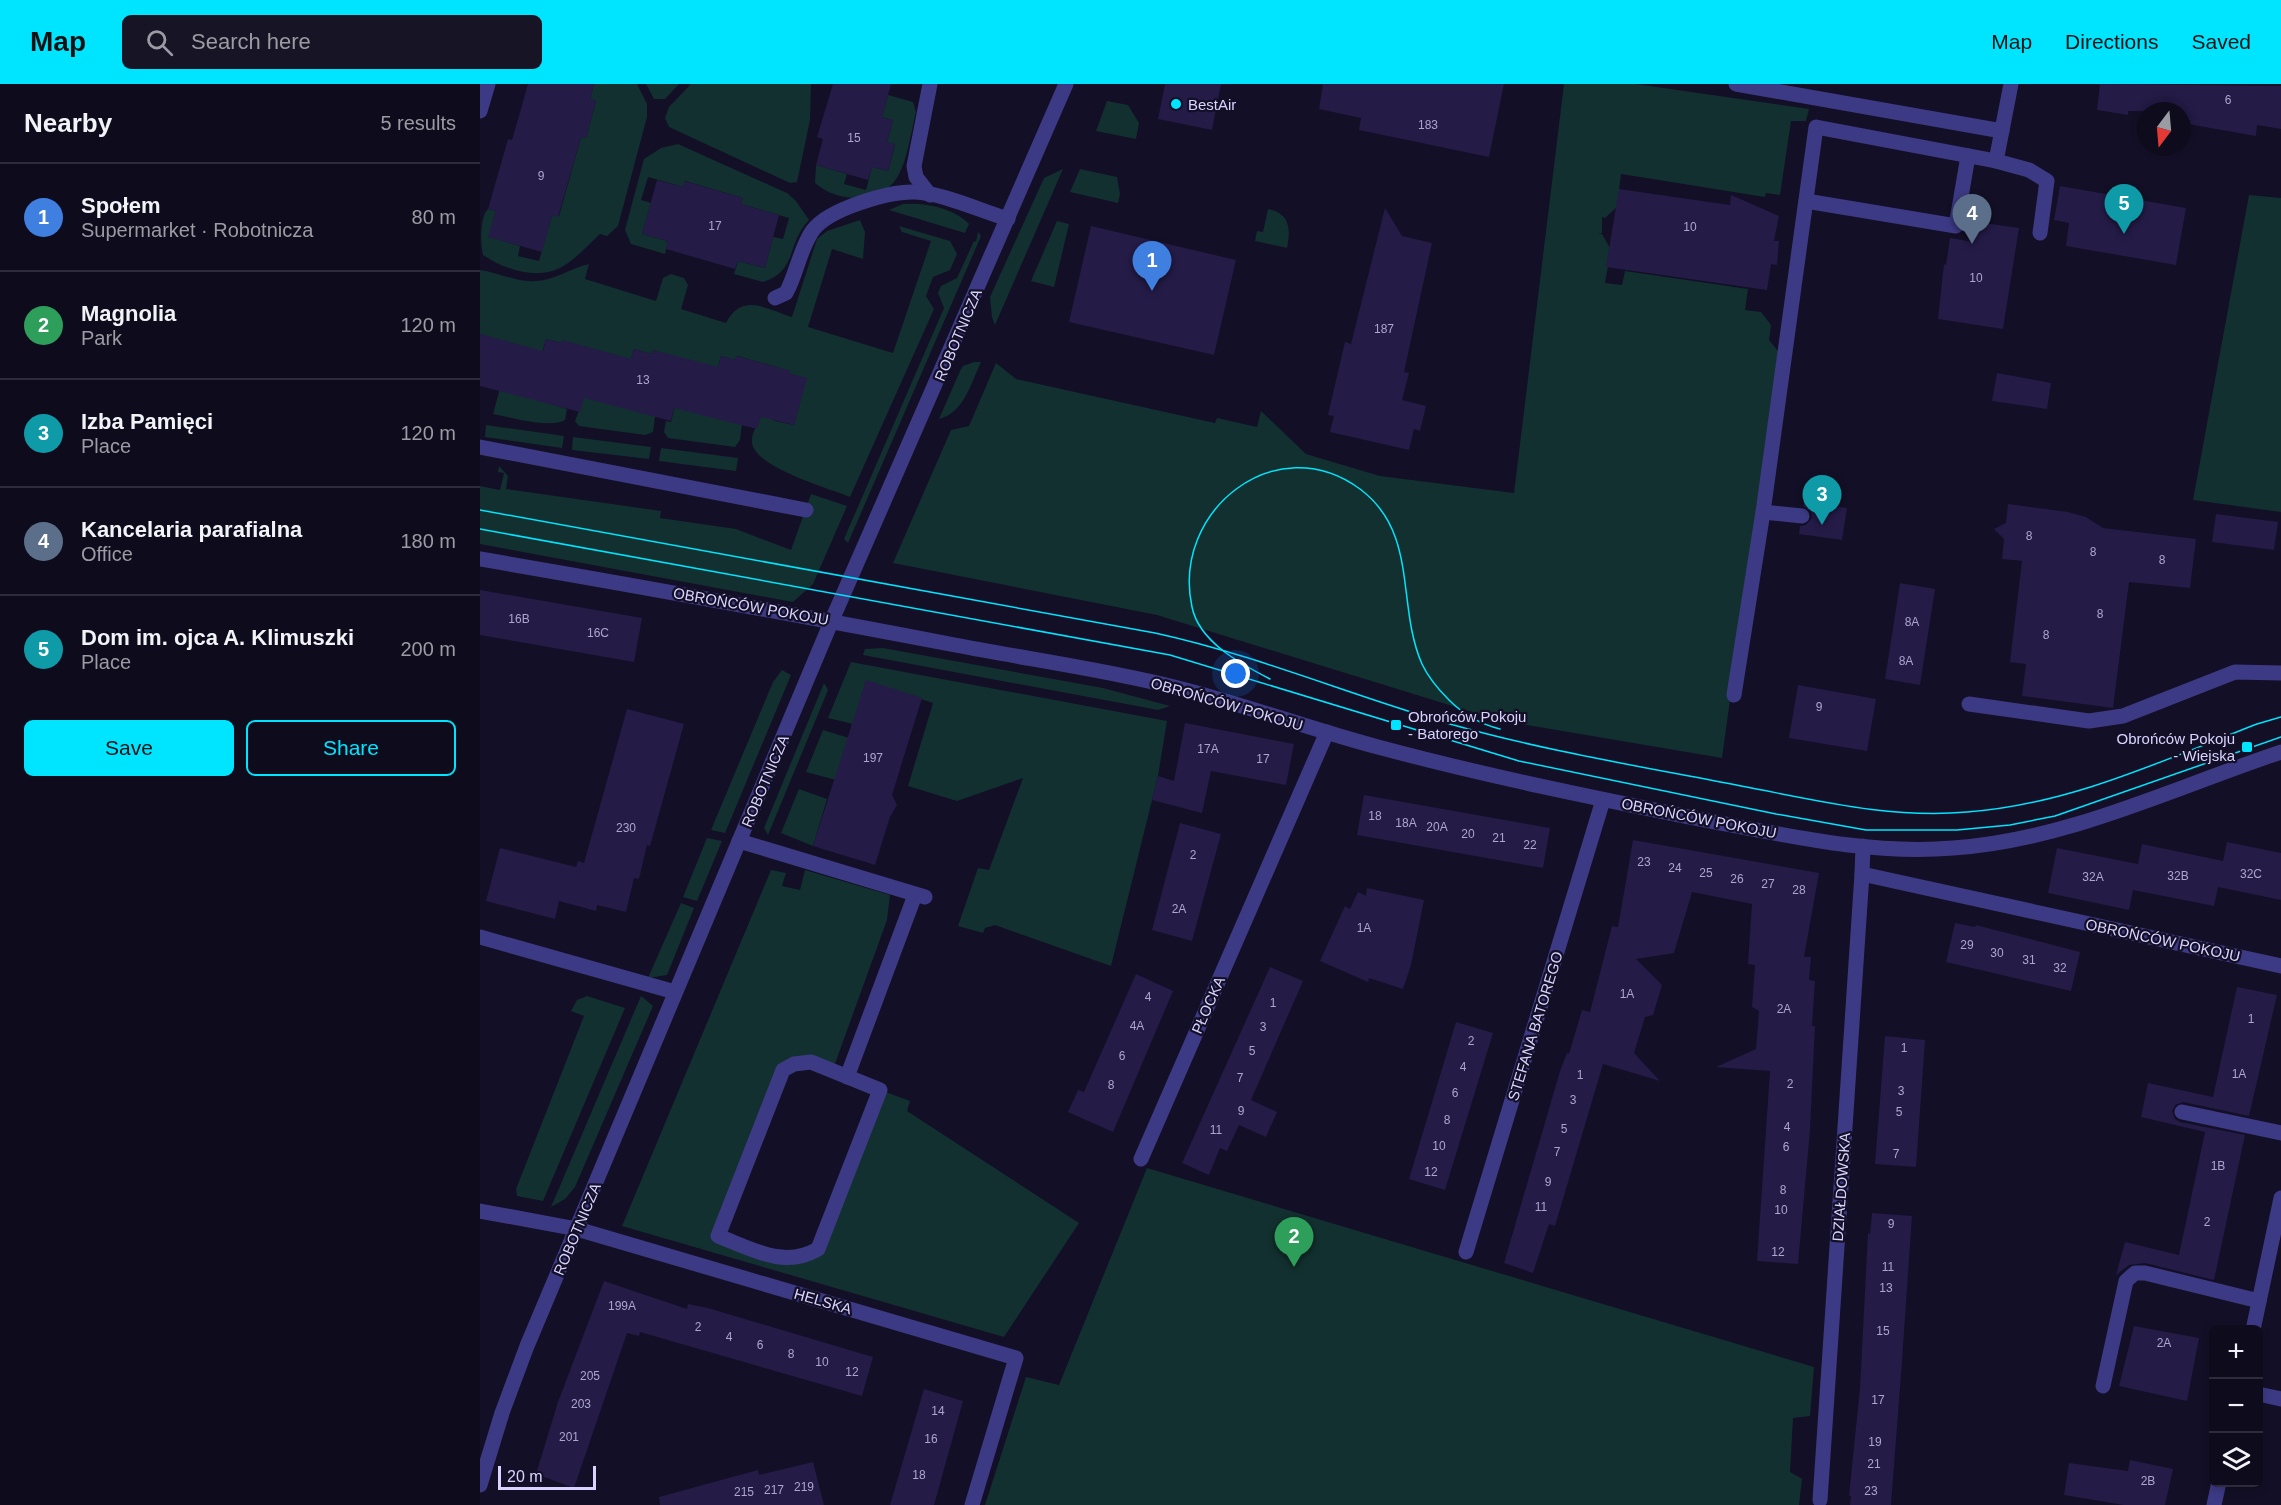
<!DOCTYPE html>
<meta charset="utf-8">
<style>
:root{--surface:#0e0b1c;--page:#171425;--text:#f1f3f6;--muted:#9b9ba3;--line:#2e2b3b;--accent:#00e5ff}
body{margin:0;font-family:Helvetica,sans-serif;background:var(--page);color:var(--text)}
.controls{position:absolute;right:18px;bottom:18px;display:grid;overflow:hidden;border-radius:9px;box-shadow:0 3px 9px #0003}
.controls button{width:54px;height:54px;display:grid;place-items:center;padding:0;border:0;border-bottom:2px solid var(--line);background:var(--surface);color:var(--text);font:30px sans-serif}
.compass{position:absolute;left:1657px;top:18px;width:54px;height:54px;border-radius:50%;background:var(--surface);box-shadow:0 3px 9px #0003;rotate:196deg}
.scale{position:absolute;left:18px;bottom:15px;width:98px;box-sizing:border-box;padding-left:6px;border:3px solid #d9d4ff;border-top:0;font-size:16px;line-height:21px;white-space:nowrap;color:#d9d4ff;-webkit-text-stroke:4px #130f26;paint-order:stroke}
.you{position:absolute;left:756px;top:590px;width:21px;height:21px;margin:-15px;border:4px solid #fff;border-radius:50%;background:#1a73e8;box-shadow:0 0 0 9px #1a73e833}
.badge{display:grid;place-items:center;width:39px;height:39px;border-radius:50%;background:var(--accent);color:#fff;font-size:20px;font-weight:700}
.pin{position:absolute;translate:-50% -50px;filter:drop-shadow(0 2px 3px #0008)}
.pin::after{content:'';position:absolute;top:32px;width:21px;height:18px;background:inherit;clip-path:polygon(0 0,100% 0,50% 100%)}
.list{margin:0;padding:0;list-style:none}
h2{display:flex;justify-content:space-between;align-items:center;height:78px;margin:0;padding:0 24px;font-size:26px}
h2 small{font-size:20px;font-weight:400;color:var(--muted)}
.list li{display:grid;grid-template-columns:39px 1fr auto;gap:18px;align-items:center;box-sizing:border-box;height:108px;padding:0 24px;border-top:2px solid var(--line)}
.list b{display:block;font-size:22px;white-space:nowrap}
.list p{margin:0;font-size:20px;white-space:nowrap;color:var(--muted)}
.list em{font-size:20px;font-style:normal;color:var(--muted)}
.actions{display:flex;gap:12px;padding:18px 24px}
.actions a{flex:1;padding:14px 0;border:2px solid var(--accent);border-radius:9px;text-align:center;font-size:21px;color:var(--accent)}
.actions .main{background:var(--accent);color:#111}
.icon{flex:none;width:33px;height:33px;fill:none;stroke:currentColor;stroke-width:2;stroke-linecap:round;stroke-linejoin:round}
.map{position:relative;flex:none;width:1801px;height:1421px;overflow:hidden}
header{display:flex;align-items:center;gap:36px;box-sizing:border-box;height:84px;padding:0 30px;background:var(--accent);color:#111}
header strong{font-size:28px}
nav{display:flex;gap:33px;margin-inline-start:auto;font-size:21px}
.search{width:420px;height:54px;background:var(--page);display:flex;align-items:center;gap:15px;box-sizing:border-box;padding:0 21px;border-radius:9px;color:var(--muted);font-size:22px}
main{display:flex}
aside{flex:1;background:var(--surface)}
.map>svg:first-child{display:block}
.green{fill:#12302f}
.building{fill:#241b47}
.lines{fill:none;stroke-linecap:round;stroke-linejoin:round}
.lane{stroke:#3d3a85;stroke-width:15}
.street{stroke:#3d3a85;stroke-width:15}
.tram{stroke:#00e5ff;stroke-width:1.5}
.poi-dot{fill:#00e5ff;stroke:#130f26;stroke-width:2}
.labels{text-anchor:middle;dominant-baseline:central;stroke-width:4.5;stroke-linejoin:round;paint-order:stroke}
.number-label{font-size:12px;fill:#aca6d1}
.poi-label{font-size:15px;fill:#d9d4ff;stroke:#130f26;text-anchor:start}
.street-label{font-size:15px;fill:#d9d4ff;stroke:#130f26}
</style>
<header>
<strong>Map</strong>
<div class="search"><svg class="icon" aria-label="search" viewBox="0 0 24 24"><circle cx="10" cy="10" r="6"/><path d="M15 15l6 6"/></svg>Search here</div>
<nav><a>Map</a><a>Directions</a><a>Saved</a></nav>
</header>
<main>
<aside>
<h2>Nearby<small>5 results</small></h2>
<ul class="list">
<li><span class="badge" style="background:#3f7fe0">1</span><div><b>Społem</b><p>Supermarket · Robotnicza</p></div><em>80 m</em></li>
<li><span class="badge" style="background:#2e9e5b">2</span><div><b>Magnolia</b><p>Park</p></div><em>120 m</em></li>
<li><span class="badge" style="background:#0f9aa8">3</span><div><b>Izba Pamięci</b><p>Place</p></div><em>120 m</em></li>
<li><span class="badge" style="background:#5c6f8a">4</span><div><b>Kancelaria parafialna</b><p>Office</p></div><em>180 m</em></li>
<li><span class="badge" style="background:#0f9aa8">5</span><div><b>Dom im. ojca A. Klimuszki</b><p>Place</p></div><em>200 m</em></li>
</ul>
<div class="actions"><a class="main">Save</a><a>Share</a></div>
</aside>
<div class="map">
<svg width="1801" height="1421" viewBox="0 0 1801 1421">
<rect width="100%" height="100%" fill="#130f26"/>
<g class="green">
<path d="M 114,0 L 157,0 L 167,20 L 167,33 L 138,142 L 127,152 L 120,150 C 108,161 94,177 80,184 C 56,196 23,185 3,171 C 0,159 0,132 8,125 L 16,127 L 9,153 L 40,162 L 38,172 L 59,177 L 72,131 L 79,132 L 101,53 L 106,54 L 116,17 L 110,15 Z"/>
<polygon points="166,0 199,0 185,15 174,15"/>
<polygon points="211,0 331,0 330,36 317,98 310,99 189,43 185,34 189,23"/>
<polygon points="1084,0 1156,0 1329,25 1326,37 1311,37 1300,111 1286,109 1285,113 1141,90 1137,123 1125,134 1122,133 1122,149 1118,150 1122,150 1131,166 1125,199 1142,201 1145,187 1268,205 1265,226 1281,228 1291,241 1289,256 1298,267 1242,674 1018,636 677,531 413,479 471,346 489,342 516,279 536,295 735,339 737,334 777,343 781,327 826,370 900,392 1034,409"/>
<path d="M 408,11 L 433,18 L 436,28 C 431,48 428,74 418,92 C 402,121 357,119 335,99 L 336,81 L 367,90 L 364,100 L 386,106 L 392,83 L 408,87 L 415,61 L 407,58 L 413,36 L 402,33 Z"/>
<polygon points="627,17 648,21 659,39 656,55 616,47"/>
<path d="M 198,60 L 307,109 L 316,117 L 329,136 C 306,160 318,187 283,198 L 254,190 L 258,177 L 285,184 L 293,153 L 303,155 L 309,134 L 261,120 L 263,114 L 205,97 L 203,103 L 168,93 L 161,116 L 171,119 L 162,150 L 188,157 L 185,170 L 151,160 L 145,146 L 164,75 L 181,64 Z"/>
<polygon points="583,85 515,241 512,233 510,213 564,94"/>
<polygon points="600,85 637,93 640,110 638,119 590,108"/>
<polygon points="1769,111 1801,114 1801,428 1713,416"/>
<path d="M 423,120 C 445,118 474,124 489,140 L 485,149 L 409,126 Z"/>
<path d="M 788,125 C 810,129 811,145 807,164 L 775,157 L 777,147 L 783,148 Z"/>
<path d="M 380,136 L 385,148 L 383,175 L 352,165 L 328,243 L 413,269 L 451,157 L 422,148 L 419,142 L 470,157 L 477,170 L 470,186 L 453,193 L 446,212 L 454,225 L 370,413 C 349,404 273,383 272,358 C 271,348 279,340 282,329 L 295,337 L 314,341 L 326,294 L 310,290 L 310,287 L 257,272 L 255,276 L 241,272 L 237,286 L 173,266 L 172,270 L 154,265 L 150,278 L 136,271 L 82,257 L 82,259 L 66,255 L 62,269 L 0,250 L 0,186 C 17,188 38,199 56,197 C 75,196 91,184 109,180 L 105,195 L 176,217 L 183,194 L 191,190 L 204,194 L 208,201 L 201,225 L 246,239 C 262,208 286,225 312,233 L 337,155 L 347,147 Z"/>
<polygon points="577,137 589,140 574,203 551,197"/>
<polygon points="498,148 501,152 368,459 364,455 464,224 458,209 461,202 477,194 494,157 496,158"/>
<path d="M 494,278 L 501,278 C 491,299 484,329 459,335 L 480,287 L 483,282 Z"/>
<path d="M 20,304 L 87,325 L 85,336 C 72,345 29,333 13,330 Z"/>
<polygon points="105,311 139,323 177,317 173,348 165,351 99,342 95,337"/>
<polygon points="195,322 264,324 260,356 255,363 188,354 184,348 186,337 191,338"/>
<polygon points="6,341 84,352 82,364 5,353"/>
<polygon points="93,353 171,363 169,375 92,366"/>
<polygon points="181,364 258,374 256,387 179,377"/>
<polygon points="19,382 28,392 26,405 181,427 180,434 256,445 311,466 331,410 367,422 333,500 313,518 0,460 0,402 20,406 24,389 18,388"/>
<polygon points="403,564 623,604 690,622 678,626 383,571 385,565"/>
<polygon points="371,578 687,637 678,692 631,882 515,841 505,844 503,849 478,842 498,784 509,786 543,694 477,717 428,702 453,619 386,597 373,640 348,634"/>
<polygon points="302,586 311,591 245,749 231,746 293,598"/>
<polygon points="344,599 348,606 288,751 284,744"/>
<polygon points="343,646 369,654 356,696 326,688"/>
<polygon points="319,705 347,715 333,762 301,749"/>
<polygon points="227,754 242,757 217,817 203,813"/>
<polygon points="291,786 306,789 302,802 320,806 325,786 410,811 407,836 352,988 331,978 303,986 238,1152 298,1175 338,1165 400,1006 430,1017 427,1027 599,1139 524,1253 142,1142"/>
<polygon points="201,819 214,824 187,891 168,894"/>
<polygon points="107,912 145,924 63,1117 37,1112 36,1105 104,932 91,927 97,916"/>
<polygon points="161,912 173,922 95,1103 85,1115 71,1123"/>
<polygon points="667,1084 1334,1283 1330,1332 1313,1334 1310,1388 1322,1395 1319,1421 505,1421 546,1293 579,1301"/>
</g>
<g class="building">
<polygon points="48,0 114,0 110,15 116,17 106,54 101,53 78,133 72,131 62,168 8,153 16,127 8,125 28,55 32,56"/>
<polygon points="353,0 411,0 402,33 413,36 407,58 415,60 408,87 392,83 388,96 336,81 343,55 337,53"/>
<polygon points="685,0 741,0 732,46 678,35"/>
<polygon points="843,0 1024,0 1009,73 879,46 881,34 839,25"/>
<polygon points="1620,0 1801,2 1801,45 1777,41 1776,52 1702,39 1702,27 1648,27 1648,31 1617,26"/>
<polygon points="177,96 203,103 204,97 263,114 261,120 299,131 285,184 258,177 255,185 186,165 188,157 162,150"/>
<polygon points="1580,102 1706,124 1696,181 1586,162 1589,139 1574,136"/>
<polygon points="1139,105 1250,121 1251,111 1299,132 1294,157 1299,157 1297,181 1291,180 1287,206 1126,183"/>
<polygon points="905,124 922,152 952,159 924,288 929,289 922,316 946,322 940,347 934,345 929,366 850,348 854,332 848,331 865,258 871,260"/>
<polygon points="1497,138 1539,144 1523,245 1458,235 1464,180 1466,181 1470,154 1494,158"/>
<polygon points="611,142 756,176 734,271 589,238"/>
<polygon points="0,250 63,267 66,255 82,259 82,256 151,275 154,265 172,270 173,266 238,283 241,272 255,276 256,272 311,287 310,290 327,294 314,341 281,333 277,345 194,324 191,337 104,314 100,328 0,302"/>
<polygon points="1517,289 1571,299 1567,325 1512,317"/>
<polygon points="1324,418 1367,424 1362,456 1319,450 1320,442 1326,441 1332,434 1331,428 1323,422"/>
<polygon points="1528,420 1588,428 1606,433 1623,444 1716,455 1710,504 1649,498 1633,624 1542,612 1546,580 1530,578 1542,477 1522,475 1524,455 1514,445 1526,439"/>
<polygon points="1736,430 1798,438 1794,466 1732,458"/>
<polygon points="1420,499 1455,505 1440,601 1405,595"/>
<polygon points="0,506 162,534 154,578 0,551"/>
<polygon points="386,596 442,614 412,711 417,721 410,733 395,781 333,762"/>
<polygon points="1318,601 1396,615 1387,667 1309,654"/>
<polygon points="147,625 204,640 170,762 167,761 159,795 154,794 146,828 117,821 116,827 79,817 75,835 6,817 20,764 96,783 98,777 104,779"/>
<polygon points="705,639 814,660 806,701 731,687 722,729 672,716 678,692 694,697"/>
<polygon points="884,711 1070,744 1063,784 877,751"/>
<polygon points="700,739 741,750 712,857 672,846"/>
<polygon points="1153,756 1339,789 1324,873 1331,873 1329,896 1335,897 1332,942 1335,942 1330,1046 1318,1180 1277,1177 1290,987 1236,983 1276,965 1279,927 1272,923 1275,881 1268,880 1272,820 1212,808 1194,869 1156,875 1182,901 1173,931 1165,933 1154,969 1180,997 1123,980 1075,1142 1069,1140 1053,1189 1024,1179 1080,987 1087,969 1089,970 1102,926 1110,928 1132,842 1138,843"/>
<polygon points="1747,758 1801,769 1801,816 1738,803 1734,822 1653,806 1649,826 1568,809 1577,764 1658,780 1662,760 1743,777"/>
<polygon points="887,804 944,816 931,881 923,905 889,894 888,898 840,877 865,822 870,825 878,808 886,812"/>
<polygon points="1475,839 1495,843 1496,841 1600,868 1591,907 1466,878"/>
<polygon points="790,883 823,897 771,1016 797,1028 786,1053 759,1041 747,1067 740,1064 729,1091 702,1079"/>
<polygon points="656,890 693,907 633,1048 588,1028 598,1006 604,1008"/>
<polygon points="1757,903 1797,911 1769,1032 1703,1018 1695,1021 1692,1027 1695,1035 1700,1038 1765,1051 1734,1196 1665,1179 1649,1181 1636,1191 1645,1158 1699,1171 1725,1048 1661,1033 1668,999 1733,1013"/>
<polygon points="976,938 1013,949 965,1106 929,1095"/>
<polygon points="1405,952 1445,956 1436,1083 1395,1080"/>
<polygon points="1392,1129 1432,1132 1421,1291 1411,1421 1370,1421 1371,1412 1369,1412 1380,1304 1388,1149 1390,1150"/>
<polygon points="124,1197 207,1225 208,1220 228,1224 393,1273 382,1312 160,1248 159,1252 147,1249 94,1404 56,1390 78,1318"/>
<polygon points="1654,1242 1719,1254 1707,1317 1639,1302"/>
<polygon points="444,1305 483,1317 454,1421 410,1421"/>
<polygon points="1650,1376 1693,1385 1685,1421 1644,1421 1584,1411 1589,1379 1648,1387"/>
<polygon points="333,1378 344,1421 180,1421 179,1413 278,1386 279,1391"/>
</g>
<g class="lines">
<g class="lane">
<polyline points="1256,0 1522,47"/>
<polyline points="1516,77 1549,86 1567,97 1560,149"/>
<polyline points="450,111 436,93 434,82 450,0"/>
<polyline points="1326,117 1476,142 1488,72"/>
<path d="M 295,214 L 306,209 C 317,189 320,164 333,146 C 349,125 409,107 435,108 C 462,109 501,127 528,135"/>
<polyline points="0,363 326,426"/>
<polyline points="1283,428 1322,432"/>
<polyline points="1254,611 1283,428 1336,43 1516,77 1531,0"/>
<polyline points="1489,620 1609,637 1643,632 1755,588 1801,589"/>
<polyline points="259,757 445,813"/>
<polyline points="0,853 195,908"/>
<path d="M 331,978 L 400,1006 L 338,1165 C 304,1185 272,1165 238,1152 L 303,986 L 314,980 Z"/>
<polyline points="367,993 435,811"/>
<polyline points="1702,1028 1801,1049"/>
<polyline points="661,1075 847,648"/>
<polyline points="0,1127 97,1145 536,1274 492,1421"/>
<polyline points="986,1168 1123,716"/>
<polyline points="1623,1302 1646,1197 1655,1189 1665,1189 1779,1217"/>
<polyline points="1778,1310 1801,1315"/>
<polyline points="1340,1416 1382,790 1801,882"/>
</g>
<g class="street">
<polyline points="0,27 8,0"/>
<path d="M 0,475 C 159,502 317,531 475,561 C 547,575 622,585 694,603 C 763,620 830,645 898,663 C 1006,692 1115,714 1224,736 C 1306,751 1389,771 1473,764 C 1588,756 1693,704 1801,668"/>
<polyline points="1382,790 1383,762"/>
<polyline points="1773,1246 1801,1114"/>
<polyline points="0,1401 22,1329 47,1262 352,536 586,0"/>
<polyline points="1734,1421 1739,1398"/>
</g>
<g class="tram">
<path d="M 0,426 L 675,549 C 776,571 870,611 970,640 C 1065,667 1164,683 1261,702 C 1336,716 1410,735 1487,728 C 1588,721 1684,676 1777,640 L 1801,633"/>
<polyline points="0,445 690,571 1039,677 1296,730 1386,746 1477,746 1530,741 1575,732 1801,653"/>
<path d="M 790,595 C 761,580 719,558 712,523 C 691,427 796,343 880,405 C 939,449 916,521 942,580 C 948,593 959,606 969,616 C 983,630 1000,640 1020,645"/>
</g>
</g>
<g class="poi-dot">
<circle cx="696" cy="20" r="6"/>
<rect x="910" y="635" width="12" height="12" rx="3"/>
<rect x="1761" y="657" width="12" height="12" rx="3"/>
</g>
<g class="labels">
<g class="number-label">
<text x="1748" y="16">6</text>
<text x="948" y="41">183</text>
<text x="374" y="54">15</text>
<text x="61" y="92">9</text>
<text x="235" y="142">17</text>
<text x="1210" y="143">10</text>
<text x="1496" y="194">10</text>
<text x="904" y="245">187</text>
<text x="163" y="296">13</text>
<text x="1549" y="452">8</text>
<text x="1613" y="468">8</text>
<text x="1682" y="476">8</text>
<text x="1620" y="530">8</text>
<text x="39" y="535">16B</text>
<text x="1432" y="538">8A</text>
<text x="118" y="549">16C</text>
<text x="1566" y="551">8</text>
<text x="1426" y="577">8A</text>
<text x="1339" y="623">9</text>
<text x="728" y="665">17A</text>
<text x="393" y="674">197</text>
<text x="783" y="675">17</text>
<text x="895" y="732">18</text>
<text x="926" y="739">18A</text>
<text x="957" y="743">20A</text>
<text x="146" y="744">230</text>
<text x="988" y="750">20</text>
<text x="1019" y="754">21</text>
<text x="1050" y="761">22</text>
<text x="713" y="771">2</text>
<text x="1164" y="778">23</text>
<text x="1195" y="784">24</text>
<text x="1226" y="789">25</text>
<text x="1771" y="790">32C</text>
<text x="1698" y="792">32B</text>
<text x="1613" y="793">32A</text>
<text x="1257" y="795">26</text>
<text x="1288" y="800">27</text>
<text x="1319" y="806">28</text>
<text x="699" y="825">2A</text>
<text x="884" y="844">1A</text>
<text x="1487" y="861">29</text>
<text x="1517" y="869">30</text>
<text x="1549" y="876">31</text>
<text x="1580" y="884">32</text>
<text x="1147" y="910">1A</text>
<text x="668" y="913">4</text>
<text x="793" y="919">1</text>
<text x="1304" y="925">2A</text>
<text x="1771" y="935">1</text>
<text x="657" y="942">4A</text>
<text x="783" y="943">3</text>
<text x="991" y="957">2</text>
<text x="1424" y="964">1</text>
<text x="772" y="967">5</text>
<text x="642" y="972">6</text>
<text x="983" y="983">4</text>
<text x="1759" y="990">1A</text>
<text x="1100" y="991">1</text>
<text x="760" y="994">7</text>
<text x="1310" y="1000">2</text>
<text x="631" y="1001">8</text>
<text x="1421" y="1007">3</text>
<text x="975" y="1009">6</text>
<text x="1093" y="1016">3</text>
<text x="761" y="1027">9</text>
<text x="1419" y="1028">5</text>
<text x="967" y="1036">8</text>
<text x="1307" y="1043">4</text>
<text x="1084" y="1045">5</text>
<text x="736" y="1046">11</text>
<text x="959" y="1062">10</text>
<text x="1306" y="1063">6</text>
<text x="1077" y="1068">7</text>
<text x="1416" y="1070">7</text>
<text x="1738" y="1082">1B</text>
<text x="951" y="1088">12</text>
<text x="1068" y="1098">9</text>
<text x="1303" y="1106">8</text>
<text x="1061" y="1123">11</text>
<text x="1301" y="1126">10</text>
<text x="1727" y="1138">2</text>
<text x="1411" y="1140">9</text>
<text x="1298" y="1168">12</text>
<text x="1408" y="1183">11</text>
<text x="1406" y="1204">13</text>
<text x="142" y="1222">199A</text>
<text x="218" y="1243">2</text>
<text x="1403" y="1247">15</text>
<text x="249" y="1253">4</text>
<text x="1684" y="1259">2A</text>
<text x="280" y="1261">6</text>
<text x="311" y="1270">8</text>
<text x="342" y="1278">10</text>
<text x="372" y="1288">12</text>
<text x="110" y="1292">205</text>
<text x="1398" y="1316">17</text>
<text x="101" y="1320">203</text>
<text x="458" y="1327">14</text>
<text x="89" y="1353">201</text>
<text x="451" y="1355">16</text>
<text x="1395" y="1358">19</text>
<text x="1394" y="1380">21</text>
<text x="439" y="1391">18</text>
<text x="1668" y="1397">2B</text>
<text x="324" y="1403">219</text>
<text x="294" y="1406">217</text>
<text x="1391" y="1407">23</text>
<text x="264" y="1408">215</text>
</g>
<g class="poi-label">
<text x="708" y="20">BestAir</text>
<text x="928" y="632">Obrońców Pokoju<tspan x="928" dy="17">- Batorego</tspan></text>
<text x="1755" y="654" text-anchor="end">Obrońców Pokoju<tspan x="1755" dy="17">- Wiejska</tspan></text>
</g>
<g class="street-label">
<text transform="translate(478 251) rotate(-67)">ROBOTNICZA</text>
<text transform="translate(271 522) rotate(10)">OBROŃCÓW POKOJU</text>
<text transform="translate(747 620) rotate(16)">OBROŃCÓW POKOJU</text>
<text transform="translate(285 697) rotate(-67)">ROBOTNICZA</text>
<text transform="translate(1219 734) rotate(11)">OBROŃCÓW POKOJU</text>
<text transform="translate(1683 856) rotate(12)">OBROŃCÓW POKOJU</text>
<text transform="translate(728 921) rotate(-66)">PŁOCKA</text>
<text transform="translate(1055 942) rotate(-73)">STEFANA BATOREGO</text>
<text transform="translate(1361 1103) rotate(-86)">DZIAŁDOWSKA</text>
<text transform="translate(97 1145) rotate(-67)">ROBOTNICZA</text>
<text transform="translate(343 1217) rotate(16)">HELSKA</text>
</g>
</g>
</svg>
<div class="controls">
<button>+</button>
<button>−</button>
<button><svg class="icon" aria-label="layers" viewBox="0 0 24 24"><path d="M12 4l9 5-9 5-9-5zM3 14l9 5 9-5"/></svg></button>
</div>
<svg class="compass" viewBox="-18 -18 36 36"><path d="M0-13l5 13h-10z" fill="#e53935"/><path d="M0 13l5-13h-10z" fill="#9b9ba3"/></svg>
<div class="scale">20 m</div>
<div class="you"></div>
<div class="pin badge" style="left:672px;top:207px;background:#3f7fe0">1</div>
<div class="pin badge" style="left:814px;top:1183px;background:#2e9e5b">2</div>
<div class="pin badge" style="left:1342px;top:441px;background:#0f9aa8">3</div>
<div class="pin badge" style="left:1492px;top:160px;background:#5c6f8a">4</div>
<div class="pin badge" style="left:1644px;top:150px;background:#0f9aa8">5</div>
</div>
</main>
